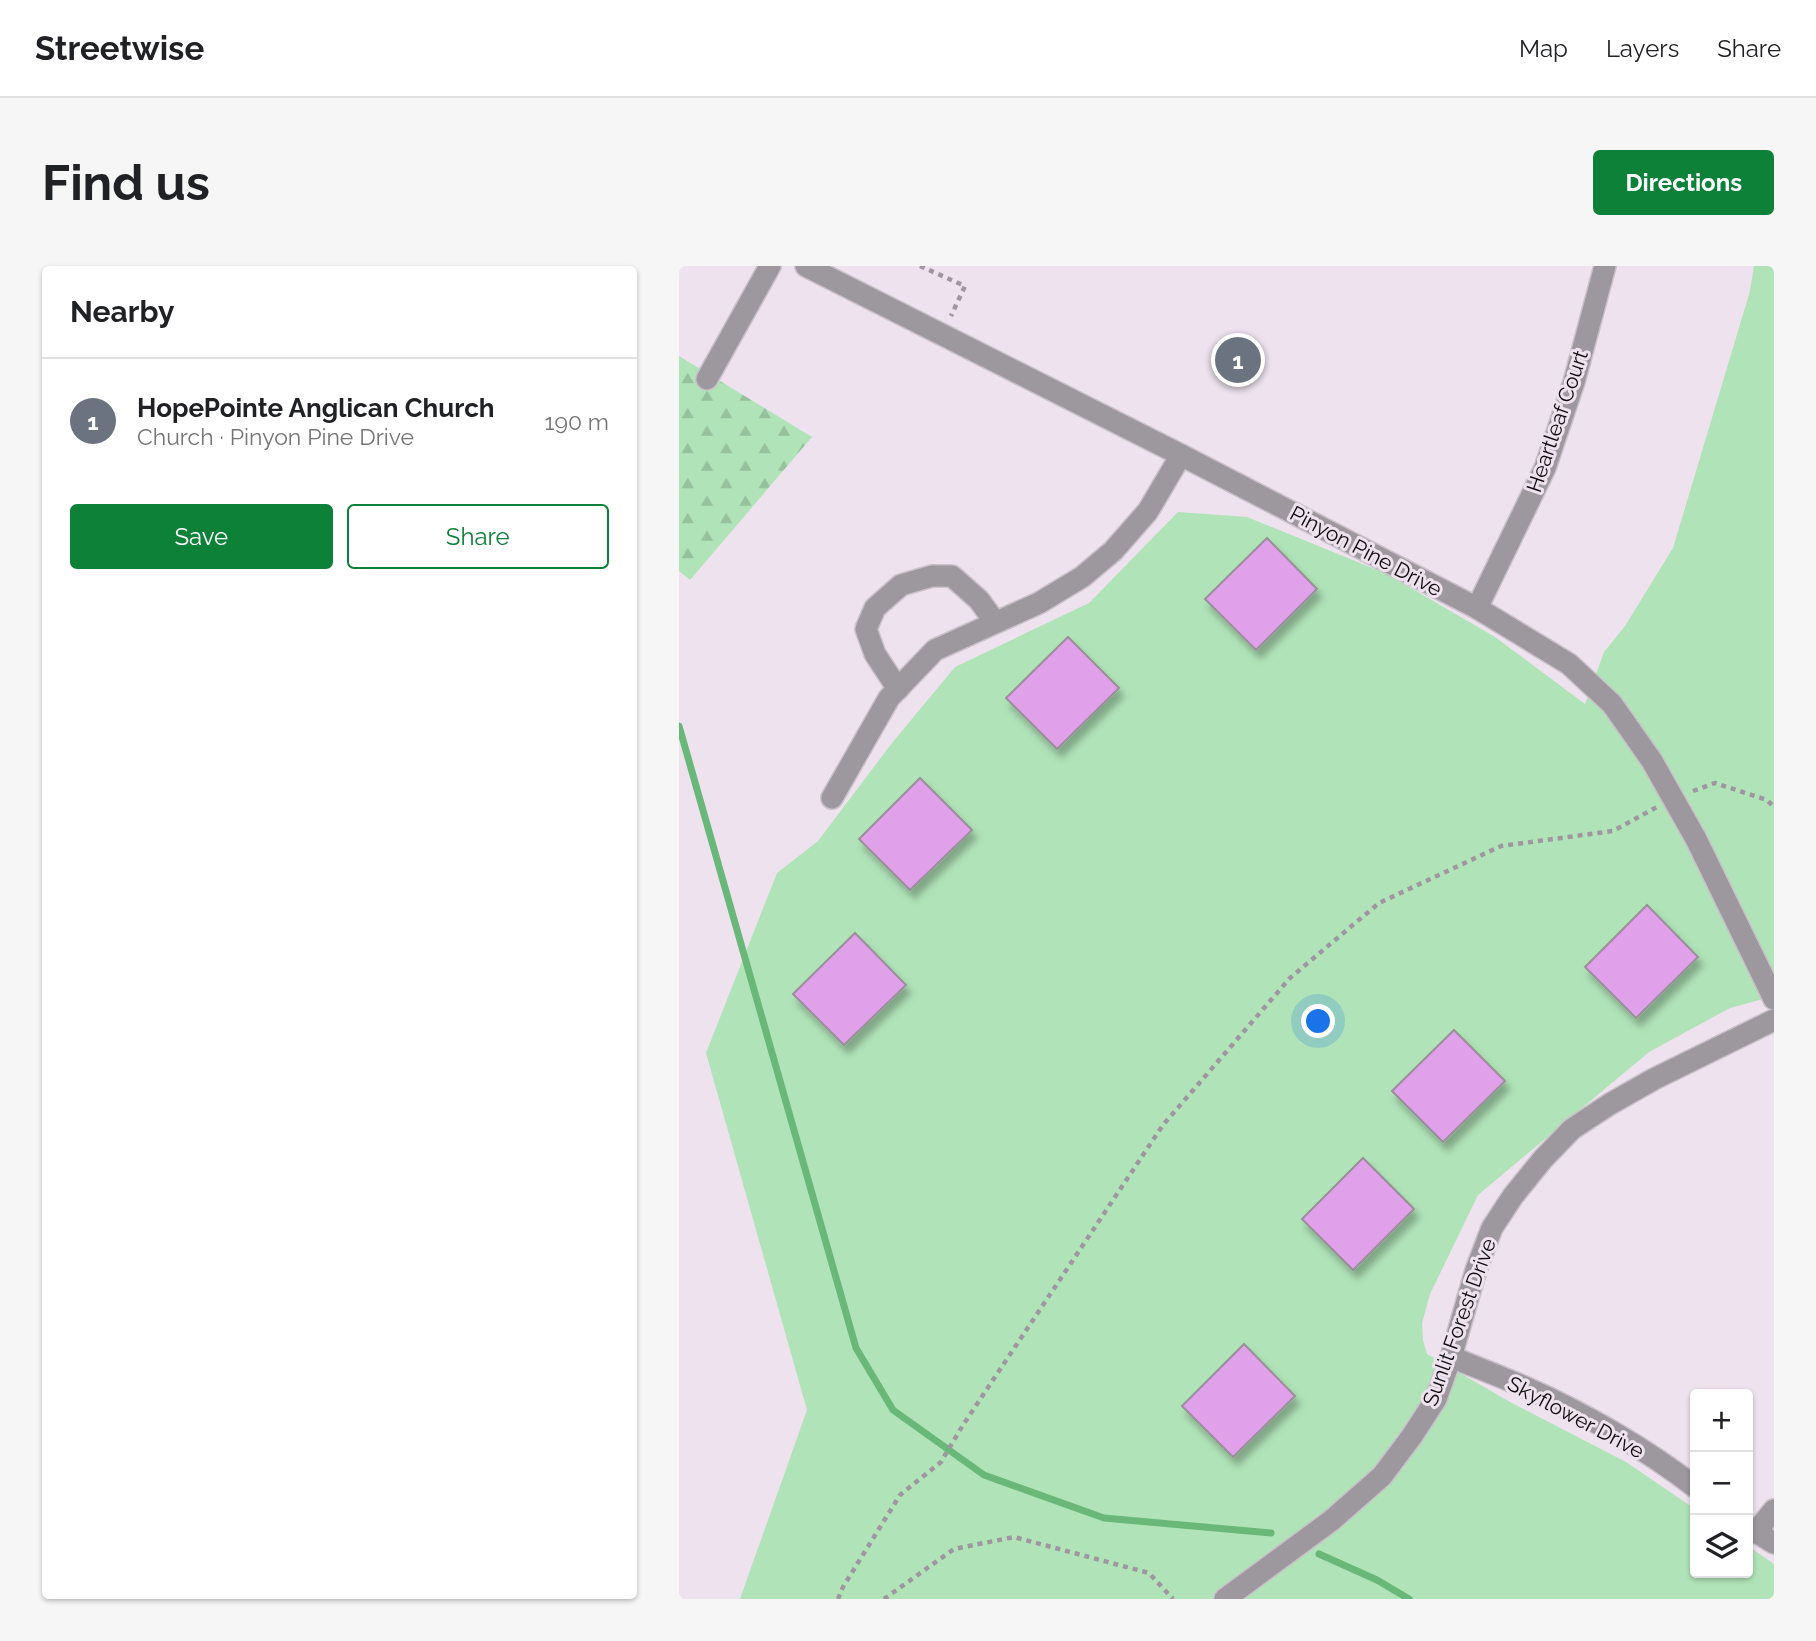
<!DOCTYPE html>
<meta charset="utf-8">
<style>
:root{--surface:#fff;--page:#f6f6f6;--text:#202124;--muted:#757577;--line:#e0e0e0;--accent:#0d8138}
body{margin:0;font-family:Raleway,sans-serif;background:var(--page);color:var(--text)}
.controls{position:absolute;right:21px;bottom:21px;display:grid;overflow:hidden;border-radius:7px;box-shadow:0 2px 5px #0004}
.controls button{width:63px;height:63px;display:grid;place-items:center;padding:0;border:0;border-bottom:2px solid var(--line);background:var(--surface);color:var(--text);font:35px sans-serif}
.you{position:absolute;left:640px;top:756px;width:24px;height:24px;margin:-18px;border:5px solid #fff;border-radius:50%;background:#1a73e8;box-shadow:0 0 0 10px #1a73e833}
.badge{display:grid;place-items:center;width:46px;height:46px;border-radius:50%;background:var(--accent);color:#fff;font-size:23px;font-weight:700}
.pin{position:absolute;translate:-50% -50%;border:4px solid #fff;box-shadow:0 2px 7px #0006}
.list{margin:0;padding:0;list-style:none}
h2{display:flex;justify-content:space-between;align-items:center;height:91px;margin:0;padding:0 28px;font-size:30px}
h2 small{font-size:23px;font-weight:400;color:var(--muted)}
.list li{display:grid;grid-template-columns:46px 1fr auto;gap:21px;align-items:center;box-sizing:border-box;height:126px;padding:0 28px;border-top:2px solid var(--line)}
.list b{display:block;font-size:26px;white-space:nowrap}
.list p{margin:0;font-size:23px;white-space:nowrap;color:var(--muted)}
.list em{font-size:23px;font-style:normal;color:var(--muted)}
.actions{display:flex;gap:14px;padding:21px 28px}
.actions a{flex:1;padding:16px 0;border:2px solid var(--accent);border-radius:7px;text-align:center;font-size:24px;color:var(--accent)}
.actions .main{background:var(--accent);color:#fff}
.icon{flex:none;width:38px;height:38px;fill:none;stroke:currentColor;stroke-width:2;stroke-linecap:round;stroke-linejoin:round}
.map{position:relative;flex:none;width:1095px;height:1333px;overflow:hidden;border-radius:7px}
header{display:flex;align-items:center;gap:42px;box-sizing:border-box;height:98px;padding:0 35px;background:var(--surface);border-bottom:2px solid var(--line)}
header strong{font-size:33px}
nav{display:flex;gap:38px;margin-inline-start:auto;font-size:24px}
.intro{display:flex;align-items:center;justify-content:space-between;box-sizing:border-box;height:168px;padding:0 42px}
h1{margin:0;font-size:49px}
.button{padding:18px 32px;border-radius:7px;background:var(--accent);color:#fff;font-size:24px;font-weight:700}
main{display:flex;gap:42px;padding:0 42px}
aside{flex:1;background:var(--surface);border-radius:7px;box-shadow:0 2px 5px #0004}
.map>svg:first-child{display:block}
.grass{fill:#b0e3b8}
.forest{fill:url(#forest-firs)}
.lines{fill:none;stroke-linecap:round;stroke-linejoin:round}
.stream{stroke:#69b879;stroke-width:7}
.building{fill:#e1a1ea;stroke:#988f99;stroke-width:2;filter:url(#shadow)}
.minor-casing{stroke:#c9c0ca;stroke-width:24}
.path{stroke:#9f97a0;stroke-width:4.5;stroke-dasharray:5 5;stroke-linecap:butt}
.minor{stroke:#9c989d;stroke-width:21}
.labels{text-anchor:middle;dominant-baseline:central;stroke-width:6;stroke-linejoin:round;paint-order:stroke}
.street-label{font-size:21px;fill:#0e0b0f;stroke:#ede2ee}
</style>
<header>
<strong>Streetwise</strong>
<nav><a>Map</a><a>Layers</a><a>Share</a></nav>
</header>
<div class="intro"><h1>Find us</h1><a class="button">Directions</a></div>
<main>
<aside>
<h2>Nearby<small></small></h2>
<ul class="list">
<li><span class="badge" style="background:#6b7280">1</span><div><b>HopePointe Anglican Church</b><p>Church · Pinyon Pine Drive</p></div><em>190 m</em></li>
</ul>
<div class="actions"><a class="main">Save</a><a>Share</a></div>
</aside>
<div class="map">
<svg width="1095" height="1333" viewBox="0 0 1095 1333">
<defs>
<pattern id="forest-firs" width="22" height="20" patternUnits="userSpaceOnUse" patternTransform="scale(1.75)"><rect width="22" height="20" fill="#b0e3b8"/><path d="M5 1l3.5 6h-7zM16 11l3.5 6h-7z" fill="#96c19d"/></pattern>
<filter id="shadow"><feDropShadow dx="4.5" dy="8" stdDeviation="3.5" flood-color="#0004"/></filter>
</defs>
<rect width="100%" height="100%" fill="#ede2ee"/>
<polygon class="grass" points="1075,0 1095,0 1095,730 1051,742 970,786 799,929 751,1028 743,1057 744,1074 748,1088 831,1136 947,1196 1016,1243 1016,1307 1069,1307 1069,1280 1095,1298 1095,1333 61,1333 128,1144 27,787 98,607 139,575 213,477 276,401 410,337 499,246 568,251 708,308 816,371 906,438 925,386 946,360 994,282 1071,25"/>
<polygon class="forest" points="0,90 133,171 11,314 0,305"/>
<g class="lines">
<g class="stream">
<polyline points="0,460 177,1082 214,1144 305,1209 425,1252 592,1267"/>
<polyline points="640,1288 698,1314 730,1333"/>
</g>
</g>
<g class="building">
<polygon points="588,272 638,323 577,384 526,333"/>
<polygon points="389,371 440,422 378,483 327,432"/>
<polygon points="241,512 293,564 231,624 180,573"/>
<polygon points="968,639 1019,691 957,752 906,701"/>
<polygon points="176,667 227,719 165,779 114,728"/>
<polygon points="775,764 826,815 764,876 713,825"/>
<polygon points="684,892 735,943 674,1004 623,953"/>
<polygon points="565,1078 616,1130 554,1191 503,1140"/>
</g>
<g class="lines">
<g class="minor-casing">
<g id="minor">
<polyline points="127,0 502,189 798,342 890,398 933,438 973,495 1017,573 1095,733"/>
<polyline points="28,113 91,0"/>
<polyline points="798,342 866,202 895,116 926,0"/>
<polyline points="219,423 196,388 187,363 196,342 222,319 253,310 273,310 300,334 316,356"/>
<polyline points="153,532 210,432 256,384 360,337 403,311 434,285 469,245 502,189"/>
<path d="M 772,1091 C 797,1101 823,1111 848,1122 C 905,1147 967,1183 1016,1221"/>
<polyline points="1069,1261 1095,1277"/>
<polyline points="1076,1267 1095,1244"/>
<polyline points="546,1333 653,1254 703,1210 733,1170 757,1133 772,1091 797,1004 813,962 834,930 864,893 893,863 931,838 975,813 1095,754"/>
</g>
</g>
<g class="path">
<polyline points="241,0 286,20 272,50"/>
<polyline points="1014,525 1036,517 1088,534 1095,541"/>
<polyline points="159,1333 164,1321 221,1229 262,1196 284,1159 484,859 611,712 700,637 822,580 934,565 978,541"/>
<polyline points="205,1333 275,1283 335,1271 470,1307 494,1333"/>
</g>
<use href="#minor" class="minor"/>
</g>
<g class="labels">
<g class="street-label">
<text transform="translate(878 155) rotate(-71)">Heartleaf Court</text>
<text transform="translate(687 285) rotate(28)">Pinyon Pine Drive</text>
<text transform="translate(780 1056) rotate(-70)">Sunlit Forest Drive</text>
<text transform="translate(897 1151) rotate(28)">Skyflower Drive</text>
</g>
</g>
</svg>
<div class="controls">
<button>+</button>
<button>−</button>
<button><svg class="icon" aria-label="layers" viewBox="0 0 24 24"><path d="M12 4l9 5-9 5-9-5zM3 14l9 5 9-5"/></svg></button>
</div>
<div class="you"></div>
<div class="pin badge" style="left:559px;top:94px;background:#6b7280">1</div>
</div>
</main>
